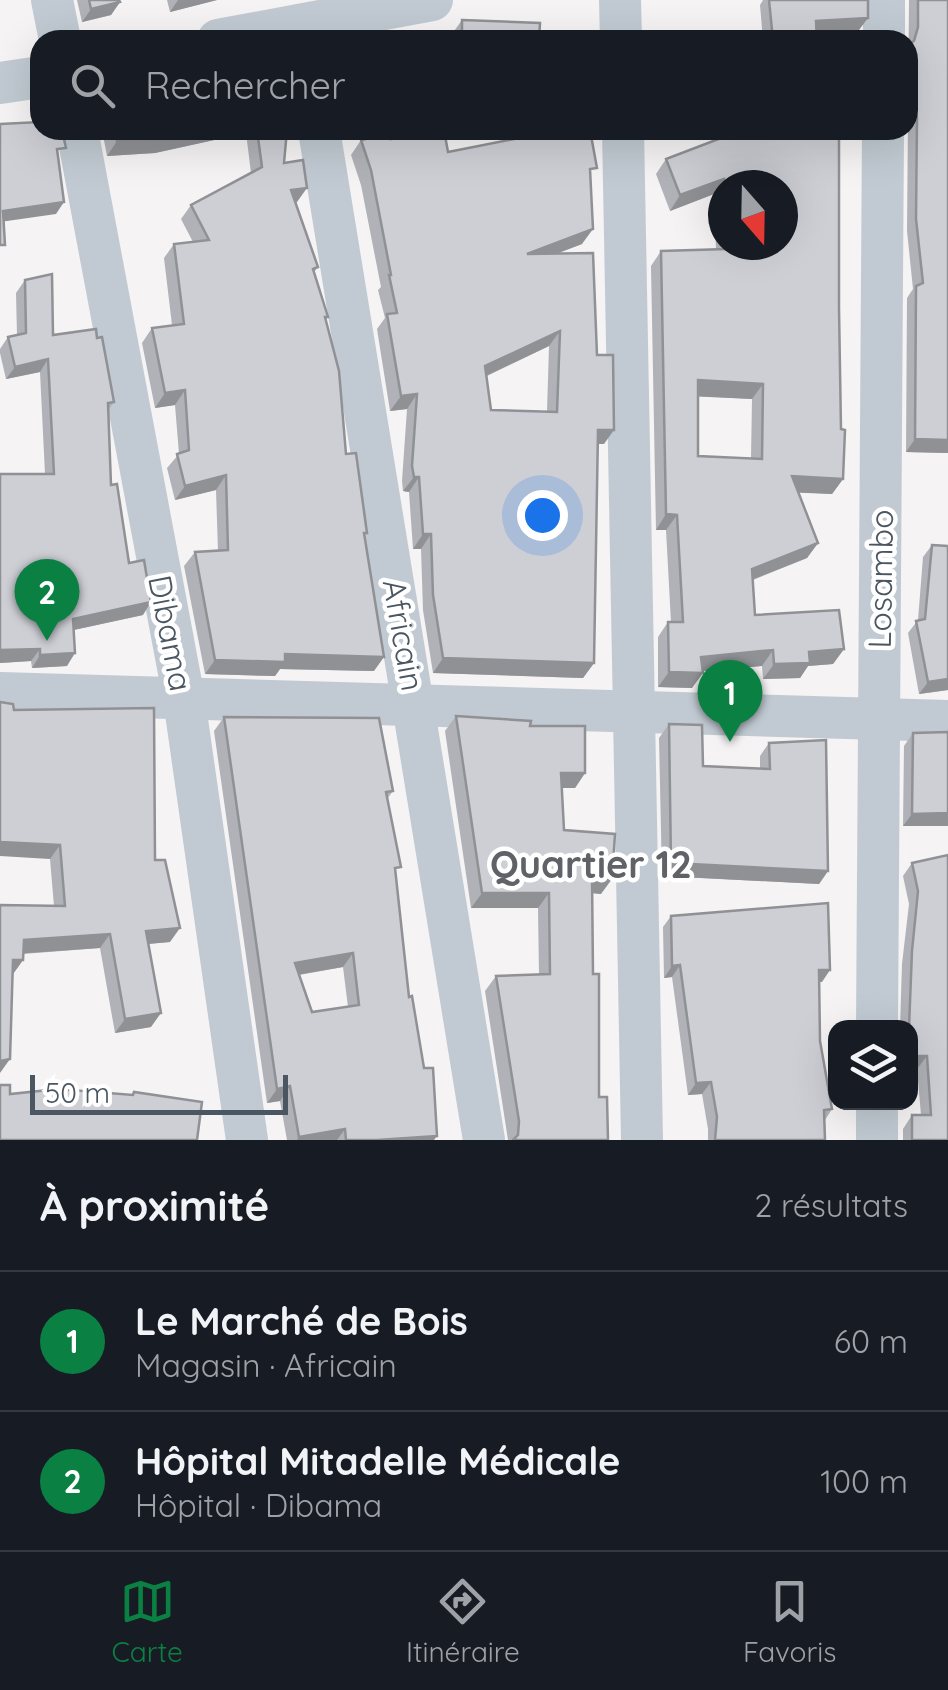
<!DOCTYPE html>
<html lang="fr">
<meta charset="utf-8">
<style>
:root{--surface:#171b24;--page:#242831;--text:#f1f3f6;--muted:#9ea1a6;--line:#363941;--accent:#0b8043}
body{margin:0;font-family:Quicksand,sans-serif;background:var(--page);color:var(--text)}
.controls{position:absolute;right:30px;bottom:30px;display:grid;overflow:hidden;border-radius:20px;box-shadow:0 10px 40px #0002}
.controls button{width:90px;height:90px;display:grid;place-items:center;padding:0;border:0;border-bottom:2px solid var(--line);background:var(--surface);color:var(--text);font:50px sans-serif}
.compass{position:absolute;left:708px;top:170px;width:90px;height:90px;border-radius:50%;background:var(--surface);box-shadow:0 10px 40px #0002;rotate:160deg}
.scale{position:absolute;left:30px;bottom:25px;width:258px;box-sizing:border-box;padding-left:10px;border:5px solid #4a5661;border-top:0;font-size:28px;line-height:35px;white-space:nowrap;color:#4a5661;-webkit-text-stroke:8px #fff;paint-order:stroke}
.you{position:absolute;left:542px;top:515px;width:35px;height:35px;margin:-25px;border:8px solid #fff;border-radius:50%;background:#1a73e8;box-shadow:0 0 0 15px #1a73e833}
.badge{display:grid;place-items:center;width:65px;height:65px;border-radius:50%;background:var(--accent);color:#fff;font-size:32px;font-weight:700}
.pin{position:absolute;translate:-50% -82px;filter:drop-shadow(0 2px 5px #0008)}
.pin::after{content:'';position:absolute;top:52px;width:35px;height:30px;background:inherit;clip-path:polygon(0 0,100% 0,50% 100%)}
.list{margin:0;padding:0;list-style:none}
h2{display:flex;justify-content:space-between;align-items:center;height:130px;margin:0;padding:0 40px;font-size:42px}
h2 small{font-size:32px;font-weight:400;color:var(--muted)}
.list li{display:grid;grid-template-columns:65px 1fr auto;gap:30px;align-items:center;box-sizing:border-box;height:140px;padding:0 40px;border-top:2px solid var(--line)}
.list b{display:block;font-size:38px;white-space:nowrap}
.list p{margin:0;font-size:32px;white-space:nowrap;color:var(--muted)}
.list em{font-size:32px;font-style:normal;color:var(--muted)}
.icon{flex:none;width:55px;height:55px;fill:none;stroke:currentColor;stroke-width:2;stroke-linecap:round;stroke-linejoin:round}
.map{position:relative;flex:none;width:948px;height:1140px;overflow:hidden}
.search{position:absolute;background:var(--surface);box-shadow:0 10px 40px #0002;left:30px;right:30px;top:30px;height:110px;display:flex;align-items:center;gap:25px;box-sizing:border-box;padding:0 35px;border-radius:30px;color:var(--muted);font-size:38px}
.sheet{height:410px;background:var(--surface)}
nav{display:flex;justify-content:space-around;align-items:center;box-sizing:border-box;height:140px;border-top:2px solid var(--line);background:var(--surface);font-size:28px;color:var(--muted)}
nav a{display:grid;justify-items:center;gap:5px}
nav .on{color:var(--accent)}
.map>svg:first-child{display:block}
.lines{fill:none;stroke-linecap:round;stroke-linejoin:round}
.minor{stroke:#c1cad2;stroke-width:42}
.wall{fill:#b0b2b7;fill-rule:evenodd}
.shaded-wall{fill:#909195}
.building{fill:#cdcfd5;stroke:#909195;stroke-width:2.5;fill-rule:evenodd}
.labels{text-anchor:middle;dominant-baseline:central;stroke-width:9;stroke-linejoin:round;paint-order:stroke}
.street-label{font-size:32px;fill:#4a5661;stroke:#fff}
.quarter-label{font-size:38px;font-weight:bold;fill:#5f6368;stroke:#fff}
</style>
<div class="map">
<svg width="948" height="1140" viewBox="0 0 948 1140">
<rect width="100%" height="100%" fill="#f5f3f3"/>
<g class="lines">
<g class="minor">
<polyline points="52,0 60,40"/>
<polyline points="620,0 621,40"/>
<polyline points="218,40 432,0"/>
<polyline points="884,40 884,0"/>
<polyline points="0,83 40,77"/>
<polyline points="77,130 184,699 247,1140"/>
<polyline points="319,130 484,1140"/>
<polyline points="623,130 642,1140"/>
<polyline points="0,693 948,721"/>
<polyline points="877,1028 883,130"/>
<polyline points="877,1102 877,1140"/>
</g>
</g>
<g class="wall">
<polygon points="77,0 119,0 120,2 111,15 82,22"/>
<polygon points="167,0 217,0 170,12"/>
<polygon points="763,0 868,0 859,30 817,33 817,40 763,40 760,5"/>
<polygon points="909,0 948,0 948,453 906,452 907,298 913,289 907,231"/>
<polygon points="462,20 539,40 452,40 452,34"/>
<polygon points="102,130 287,130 284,163 297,202 295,203 318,267 314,272 328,317 325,320 346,454 365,536 374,671 280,669 275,676 205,674 184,566 195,552 218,551 216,490 175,500 167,468 179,454 175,405 155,408 142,343 152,328 172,325 164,258 174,244 193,242 181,219 191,205 251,173 246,133 155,153 107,156"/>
<path d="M 742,130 L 839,130 L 839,308 L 841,429 L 845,430 L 843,479 L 832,494 L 798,492 L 818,543 L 807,558 L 753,580 L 755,615 L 839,610 L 844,649 L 833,664 L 808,666 L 800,678 L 763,679 L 762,666 L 702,671 L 692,688 L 658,687 L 658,637 L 668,622 L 671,622 L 666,530 L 656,530 L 651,266 L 661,251 L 716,249 L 714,194 L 670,211 L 656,174 L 666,159 ZM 723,185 L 783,185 L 783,245 L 723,245 ZM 698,396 L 752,399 L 751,458 L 698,456 Z"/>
<path d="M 513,133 L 590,178 L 582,244 L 557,253 L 597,355 L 604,444 L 598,444 L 594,663 L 583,678 L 433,673 L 423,610 L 421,549 L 413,549 L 409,492 L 403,491 L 402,481 L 407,409 L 390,411 L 377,329 L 385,318 L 378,290 L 381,287 L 361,185 L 351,155 L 361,140 L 391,139 L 448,152 L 508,140 ZM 549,346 L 547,411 L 491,410 L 487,376 Z"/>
<polygon points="25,280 53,335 97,338 114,402 109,409 111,485 143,615 74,630 67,666 32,668 31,661 0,663 0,474 45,474 40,372 6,379 0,353 0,349 8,337 17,335 16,293"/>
<polygon points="932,545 948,546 948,690 919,694 908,633 918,620 923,557"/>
<polygon points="14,710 155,860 170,942 148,944 151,1027 115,1033 100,948 23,954 23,960 13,974 0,905 54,906 50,859"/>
<polygon points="456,716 530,726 585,773 575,788 561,788 564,830 601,894 592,893 593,974 599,1097 608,1140 508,1140 485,991 496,976 539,975 538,908 471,908 445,731"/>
<path d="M 224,717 L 393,791 L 387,799 L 409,997 L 434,1140 L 287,1140 L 280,1101 L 267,1103 L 214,731 ZM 343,967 L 348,1007 L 312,1012 L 299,975 Z"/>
<polygon points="669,724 703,766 760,769 760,756 769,743 828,871 819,884 662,876 659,738"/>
<polygon points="913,733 948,826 903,826 904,746"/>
<polygon points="948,855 948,1140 903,1140 903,1129 912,1115 921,1115 917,1069 910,1069 910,1028 900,1028 902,964 909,904 903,876 912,863"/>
<polygon points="671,916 822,982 819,982 820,1041 832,1109 825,1120 825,1140 708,1140 708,1129 702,1094 688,1095 672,977 664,978 663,927"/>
</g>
<g class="shaded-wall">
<polygon points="178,0 217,0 170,12"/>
<polygon points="120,2 111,15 82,22 91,9"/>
<polygon points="868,18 859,30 807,33 816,21"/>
<polygon points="204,130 248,130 246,133 155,153 107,156 117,141"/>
<polygon points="724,179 714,194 670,211 680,195"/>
<polygon points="307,188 297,202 281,205 291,190"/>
<polygon points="64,202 56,214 0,222 3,211"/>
<polygon points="593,229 582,244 517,269 527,254"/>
<polygon points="560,331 549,346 475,381 485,366"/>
<polygon points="48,359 40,372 6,379 15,367"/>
<polygon points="698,380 763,384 752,399 687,396"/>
<polygon points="185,390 175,405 155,408 165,393"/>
<polygon points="417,394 407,409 390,411 401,396"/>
<polygon points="598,430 614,430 604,444 588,444"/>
<polygon points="915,439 948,440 948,453 906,452"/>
<polygon points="226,475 216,490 175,500 185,486"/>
<polygon points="792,476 843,479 832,494 782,492"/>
<polygon points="414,477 419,477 409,492 403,491"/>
<polygon points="666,514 677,515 666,530 656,530"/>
<polygon points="423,534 431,534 421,549 413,549"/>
<polygon points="818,543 807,558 741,584 752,569"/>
<polygon points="151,602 143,615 64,632 73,619"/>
<polygon points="40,649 31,661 0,663 0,650"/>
<polygon points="844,649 833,664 808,666 800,678 763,679 774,664 809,652"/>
<polygon points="773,650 762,666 691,672 701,657"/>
<polygon points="75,653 67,666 32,668 40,655"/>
<polygon points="285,654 384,657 374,671 280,669 275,676 205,674 215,660"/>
<polygon points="443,658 594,663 583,678 433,673"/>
<polygon points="669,672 703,673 692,688 658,687"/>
<polygon points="948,679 948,690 919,694 928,682"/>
<polygon points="561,773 585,773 575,788 550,788"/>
<polygon points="948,813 948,826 903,826 912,814"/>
<polygon points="0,842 60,845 50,859 0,856"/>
<polygon points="671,863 828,871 819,884 662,876"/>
<polygon points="592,877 612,879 601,894 581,892"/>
<polygon points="482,893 549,893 538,908 471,908"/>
<polygon points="180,928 170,942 136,945 146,931"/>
<polygon points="110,934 100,948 14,954 24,940"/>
<polygon points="353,953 343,967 285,977 295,963"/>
<polygon points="13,960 23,960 13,974"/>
<polygon points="680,965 672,977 664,978 672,966"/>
<polygon points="819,970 830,970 822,982 811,982"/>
<polygon points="161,1013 151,1027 115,1033 125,1019"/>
<polygon points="910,1056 927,1056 917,1069 910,1069"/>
<polygon points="10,1059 0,1073 0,1061"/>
<polygon points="711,1082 702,1094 688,1095 696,1083"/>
<polygon points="290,1086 280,1101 267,1103 277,1089"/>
<polygon points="345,1129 337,1140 297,1140 299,1137"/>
<polygon points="437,1136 434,1140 377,1140"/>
</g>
<g class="building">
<polygon points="89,0 119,0 120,2 91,9"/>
<polygon points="769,0 868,0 868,18 816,21 817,40 773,40"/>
<polygon points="918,0 948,0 948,440 915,439 916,286 923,283 916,219 917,118 913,104 908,99 908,44 914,41 918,27"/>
<polygon points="462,20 540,23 539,40 462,40"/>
<polygon points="40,122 40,130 62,130 66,148 57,149 64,202 3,211 5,245 0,245 0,124"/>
<polygon points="115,130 204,130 165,139 117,141"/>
<polygon points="257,130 287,130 284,163 303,160 307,188 291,190 318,267 313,269 328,317 325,317 339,371 346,454 356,453 367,533 364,533 384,657 285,654 285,662 215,660 195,552 228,550 226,475 185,486 177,454 189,450 185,390 165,393 152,328 184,324 174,244 209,240 191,205 262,167"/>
<path d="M 444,130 L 448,152 L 514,139 L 513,133 L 529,130 L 590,130 L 597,168 L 590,169 L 593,229 L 527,254 L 593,253 L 597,355 L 613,355 L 614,430 L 598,430 L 594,663 L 443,658 L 433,595 L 431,534 L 423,534 L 419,477 L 414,477 L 412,466 L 417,394 L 401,396 L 387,314 L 397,313 L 389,275 L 391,275 L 371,170 L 361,140 L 389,134 L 391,139 ZM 560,331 L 557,412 L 491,410 L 485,366 Z"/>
<path d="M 742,130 L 839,130 L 839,308 L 841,429 L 845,430 L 843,479 L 792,476 L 818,543 L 752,569 L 755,615 L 839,610 L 844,649 L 809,652 L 810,663 L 774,664 L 773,650 L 701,657 L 703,673 L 669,672 L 668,622 L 683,622 L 677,515 L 666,514 L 661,251 L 727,249 L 727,245 L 783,245 L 783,185 L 725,185 L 724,179 L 680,195 L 666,159 ZM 698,380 L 763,384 L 762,459 L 698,456 Z"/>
<polygon points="52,274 53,335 96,329 97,338 102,337 114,402 108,403 111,485 117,484 129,563 144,560 151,602 73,619 75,653 40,655 40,649 0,650 0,474 54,474 48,359 15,367 8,337 26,333 25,280"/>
<polygon points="932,545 948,546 948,679 928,682 916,621 925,619"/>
<polygon points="0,702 13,704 14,710 154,708 155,860 165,860 180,928 146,931 161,1013 125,1019 110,934 24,940 23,960 13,960 10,1059 0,1061 0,905 65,906 60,845 0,842"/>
<polygon points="456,716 531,721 530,726 585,726 585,773 561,773 564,830 615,834 612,879 592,877 593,974 599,974 599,1097 607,1097 608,1140 513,1140 518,1135 519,1121 496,976 550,974 549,893 482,893"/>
<path d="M 224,717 L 379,718 L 393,791 L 386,792 L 401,867 L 395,868 L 409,997 L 412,996 L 424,1068 L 433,1068 L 437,1136 L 377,1140 L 346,1140 L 345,1129 L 299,1137 L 290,1086 L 277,1089 ZM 353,953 L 359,1005 L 312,1012 L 295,963 Z"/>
<polygon points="669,724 702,725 703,766 770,769 769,743 826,740 828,871 671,863"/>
<polygon points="948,732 948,813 912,814 913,733"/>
<polygon points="948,855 948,1140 912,1140 912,1115 931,1115 927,1056 910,1056 910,1028 909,1028 912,951 918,891 912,863"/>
<polygon points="828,903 830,970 819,970 820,1041 832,1109 824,1110 825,1140 715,1140 717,1117 711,1082 696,1083 680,965 672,966 671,916"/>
<polygon points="0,1085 10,1085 10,1094 58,1089 133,1095 134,1092 202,1102 197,1140 0,1140"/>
</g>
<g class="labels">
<g class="street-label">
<text transform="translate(880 579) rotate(-89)">Losambo</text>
<text transform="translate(171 633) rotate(79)">Dibama</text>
<text transform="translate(404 635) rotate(80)">Africain</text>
</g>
<g class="quarter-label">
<text x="591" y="864">Quartier 12</text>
</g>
</g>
</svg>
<div class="controls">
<button><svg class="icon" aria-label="layers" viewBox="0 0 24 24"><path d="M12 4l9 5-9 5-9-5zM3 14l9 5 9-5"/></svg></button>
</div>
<svg class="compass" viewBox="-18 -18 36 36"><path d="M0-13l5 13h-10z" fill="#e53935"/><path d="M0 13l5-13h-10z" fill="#9ea1a6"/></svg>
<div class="scale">50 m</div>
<div class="you"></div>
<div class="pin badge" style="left:730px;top:742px">1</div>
<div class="pin badge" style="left:47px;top:641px">2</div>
<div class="search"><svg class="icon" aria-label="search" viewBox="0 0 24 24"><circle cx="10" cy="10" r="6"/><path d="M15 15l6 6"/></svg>Rechercher</div>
</div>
<section class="sheet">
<h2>À proximité<small>2 résultats</small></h2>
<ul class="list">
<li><span class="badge">1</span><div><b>Le Marché de Bois</b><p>Magasin · Africain</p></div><em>60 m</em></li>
<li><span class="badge">2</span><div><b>Hôpital Mitadelle Médicale</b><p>Hôpital · Dibama</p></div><em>100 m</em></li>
</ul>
</section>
<nav>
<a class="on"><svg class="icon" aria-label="map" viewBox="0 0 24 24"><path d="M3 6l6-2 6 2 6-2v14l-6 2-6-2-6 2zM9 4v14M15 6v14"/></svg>Carte</a>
<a><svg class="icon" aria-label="directions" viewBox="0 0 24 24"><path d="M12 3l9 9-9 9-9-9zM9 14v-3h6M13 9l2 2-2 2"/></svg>Itinéraire</a>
<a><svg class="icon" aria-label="saved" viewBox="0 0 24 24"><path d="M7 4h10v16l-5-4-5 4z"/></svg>Favoris</a>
</nav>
